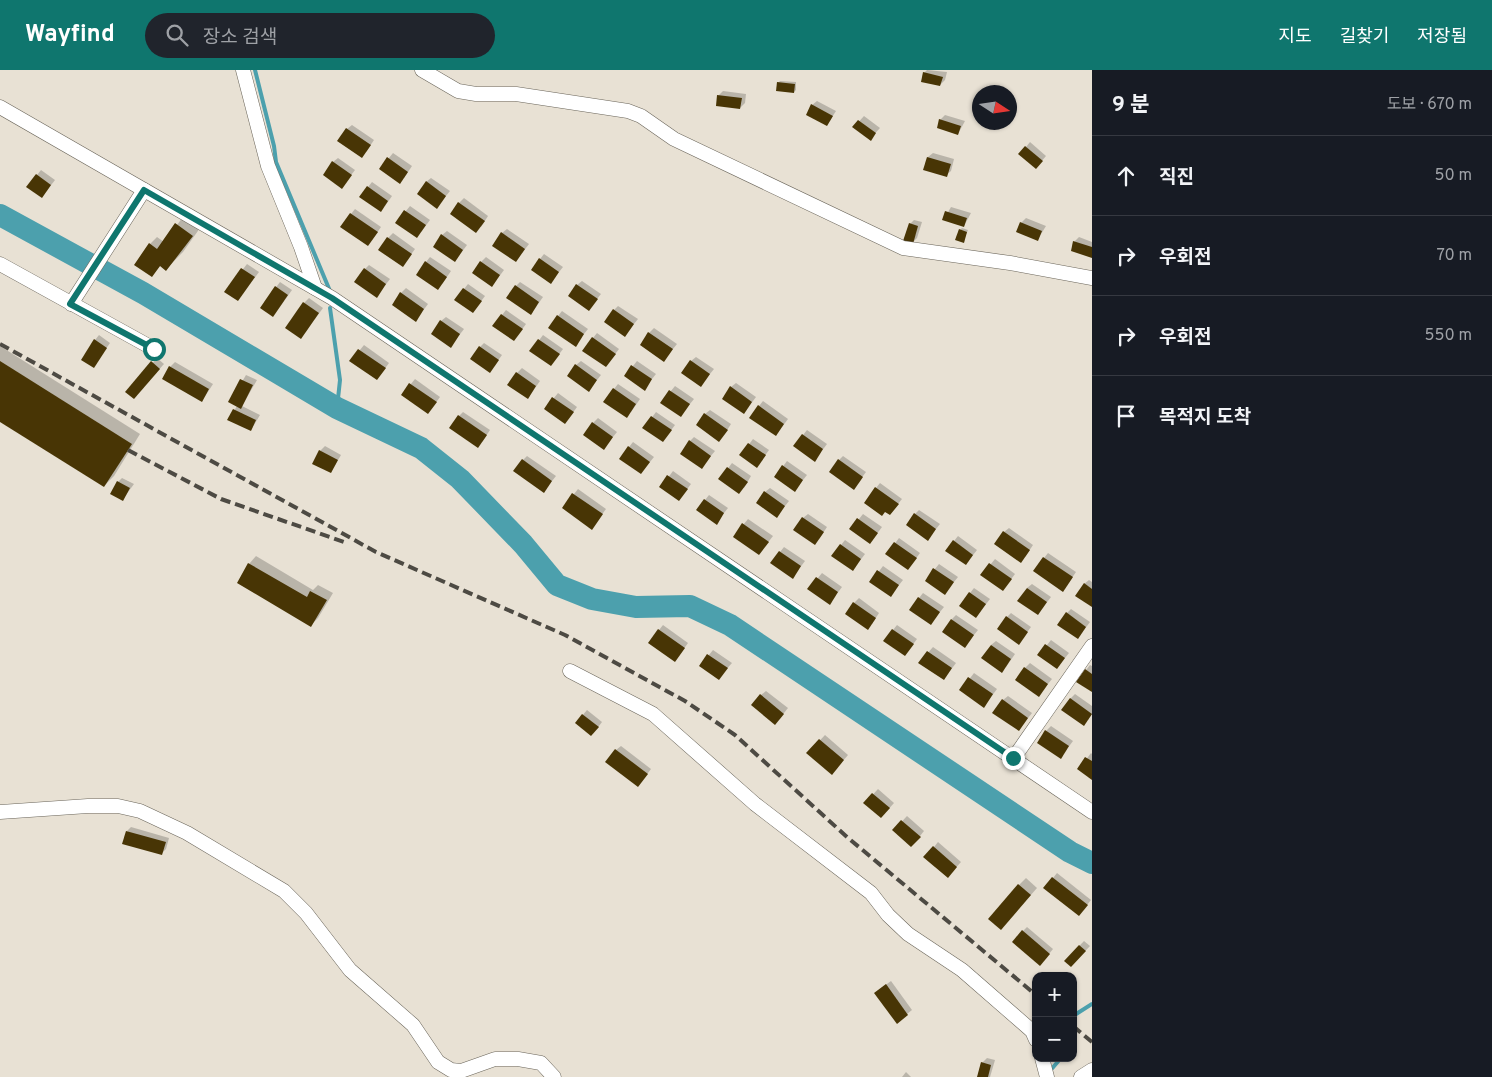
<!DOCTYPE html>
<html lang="ko">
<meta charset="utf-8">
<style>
:root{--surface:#171b24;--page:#20242c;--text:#f1f3f6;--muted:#9ea1a6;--line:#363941;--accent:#0f766e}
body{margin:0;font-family:Overpass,"Noto Sans KR",sans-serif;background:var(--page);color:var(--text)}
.controls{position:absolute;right:15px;bottom:15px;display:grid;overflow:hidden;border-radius:10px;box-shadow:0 1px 4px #0004}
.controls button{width:45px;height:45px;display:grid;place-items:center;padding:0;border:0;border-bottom:1px solid var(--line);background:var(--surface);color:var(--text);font:25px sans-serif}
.compass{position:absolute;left:972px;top:15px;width:45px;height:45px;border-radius:50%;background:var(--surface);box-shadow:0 1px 4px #0004;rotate:102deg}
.stop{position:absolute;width:15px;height:15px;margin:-11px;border:4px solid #0f766e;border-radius:50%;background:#fff}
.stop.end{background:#0f766e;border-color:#fff;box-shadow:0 1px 5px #0008}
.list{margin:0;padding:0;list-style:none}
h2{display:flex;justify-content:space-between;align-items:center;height:65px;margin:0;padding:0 20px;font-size:21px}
h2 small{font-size:16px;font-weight:400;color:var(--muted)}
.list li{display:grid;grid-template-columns:32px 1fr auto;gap:15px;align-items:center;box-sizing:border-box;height:80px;padding:0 20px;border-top:1px solid var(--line)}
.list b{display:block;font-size:19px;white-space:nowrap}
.list em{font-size:16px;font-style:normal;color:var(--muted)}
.icon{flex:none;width:28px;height:28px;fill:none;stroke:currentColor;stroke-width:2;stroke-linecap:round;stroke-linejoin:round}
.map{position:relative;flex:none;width:1092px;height:1007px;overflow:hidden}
header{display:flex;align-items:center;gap:30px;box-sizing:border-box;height:70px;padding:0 25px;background:var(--accent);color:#fff}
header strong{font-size:24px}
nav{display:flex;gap:28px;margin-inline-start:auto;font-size:18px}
.search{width:350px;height:45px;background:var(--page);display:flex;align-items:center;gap:12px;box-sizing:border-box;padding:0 18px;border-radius:28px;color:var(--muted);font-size:19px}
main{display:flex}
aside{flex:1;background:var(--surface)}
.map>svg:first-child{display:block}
.shadow{fill:#0003}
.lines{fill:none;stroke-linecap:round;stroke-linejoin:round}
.stream{stroke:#4ca0ad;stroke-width:4}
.river{stroke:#4ca0ad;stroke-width:22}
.building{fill:#483505}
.minor-casing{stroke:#6a655a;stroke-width:15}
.minor{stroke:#fff;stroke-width:14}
.rail{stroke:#4d4a43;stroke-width:4;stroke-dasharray:10 5;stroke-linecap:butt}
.route{stroke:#0f766e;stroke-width:6}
</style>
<header>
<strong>Wayfind</strong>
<div class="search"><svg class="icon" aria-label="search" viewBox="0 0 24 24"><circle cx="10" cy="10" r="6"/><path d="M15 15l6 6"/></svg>장소 검색</div>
<nav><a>지도</a><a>길찾기</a><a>저장됨</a></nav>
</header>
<main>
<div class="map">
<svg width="1092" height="1007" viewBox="0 0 1092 1007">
<rect width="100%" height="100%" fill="#e8e1d4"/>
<g class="shadow">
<polygon points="927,0 947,2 945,10 940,15 924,3"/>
<polygon points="780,11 796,12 796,20 794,22 778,13"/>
<polygon points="723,21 746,24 745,33 740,38 718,26"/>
<polygon points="817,31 836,41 827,55 812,35"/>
<polygon points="945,45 965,51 958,64 940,50"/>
<polygon points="864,46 880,58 870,69 854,57"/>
<polygon points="352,55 374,70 366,82 347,59"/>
<polygon points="1030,72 1046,86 1040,93 1026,77"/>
<polygon points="393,83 412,96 404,108 380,99"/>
<polygon points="933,83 954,89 951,101 946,105 925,99 928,87"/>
<polygon points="338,88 355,100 342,117 333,92"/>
<polygon points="41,100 55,110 42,127 37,105"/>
<polygon points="431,108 450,121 437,137 426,112"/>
<polygon points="372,112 392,126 385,136 361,126"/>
<polygon points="464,128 488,146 481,157 459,133"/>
<polygon points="410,136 430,150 421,162 397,152"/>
<polygon points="951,137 971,143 964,156 944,149"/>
<polygon points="355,139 381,157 372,170 351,144"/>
<polygon points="183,147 200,158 183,182 166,199 161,195 152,205 150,174 157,167 164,172"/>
<polygon points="1026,148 1046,156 1038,169 1021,153"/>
<polygon points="914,150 922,152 917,168 913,172 910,154"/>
<polygon points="962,158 968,160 963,172 960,160"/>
<polygon points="507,159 529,174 516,191 502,163"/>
<polygon points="447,161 467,175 455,191 442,165"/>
<polygon points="393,163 415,179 407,190 388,168"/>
<polygon points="1079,167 1092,172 1092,186 1074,172"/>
<polygon points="544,184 563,197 551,212 540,189"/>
<polygon points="430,187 451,201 442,214 426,192"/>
<polygon points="486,187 504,200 492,216 481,192"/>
<polygon points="247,194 259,202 238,230 226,221"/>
<polygon points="369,195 390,209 377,226 365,199"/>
<polygon points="582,211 601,224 589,239 577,215"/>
<polygon points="280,212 292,220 277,241 261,237"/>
<polygon points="520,212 543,227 531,244 516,216"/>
<polygon points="468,214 485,226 473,242 464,219"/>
<polygon points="406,218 428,234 416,250 401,223"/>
<polygon points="309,228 323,238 301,268 304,233"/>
<polygon points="618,236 638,249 625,265 614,240"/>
<polygon points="506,240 526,254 518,265 502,245"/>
<polygon points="562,241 588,259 575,275 558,246"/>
<polygon points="446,247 464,259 451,276 441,251"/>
<polygon points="654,258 677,274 664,290 649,263"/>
<polygon points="597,263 619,279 606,296 593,268"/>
<polygon points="99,265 110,273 94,296 95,270"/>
<polygon points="543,265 563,279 551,295 531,281"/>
<polygon points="484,273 502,285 494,296 480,277"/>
<polygon points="364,275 389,293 381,304 351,291"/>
<polygon points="0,276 140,364 114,406 104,416 0,350"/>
<polygon points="696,287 714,299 701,315 691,291"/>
<polygon points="157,288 164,294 138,323 127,322"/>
<polygon points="581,291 601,305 593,315 576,295"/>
<polygon points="637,291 656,304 644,319 625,306"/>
<polygon points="175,292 213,314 202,331 170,297"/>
<polygon points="522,298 540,311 528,328 517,303"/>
<polygon points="246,305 257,310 242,336 260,345 251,360 229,349 237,336 230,332"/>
<polygon points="415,309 440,327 432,338 402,325"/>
<polygon points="736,313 756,327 744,343 731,317"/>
<polygon points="618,314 640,329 631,342 614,319"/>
<polygon points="675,316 694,329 681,345 662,332"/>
<polygon points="558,323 577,337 569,348 545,339"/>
<polygon points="763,331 788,349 776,365 759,336"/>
<polygon points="710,340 731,354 724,365 705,344"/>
<polygon points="463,342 490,360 482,372 459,346"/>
<polygon points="656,342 675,355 663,371 644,358"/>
<polygon points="598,348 617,362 604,378 593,353"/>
<polygon points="807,360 827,374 815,390 803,365"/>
<polygon points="694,367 715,381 701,398 690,371"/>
<polygon points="753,369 769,380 761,391 741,385"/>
<polygon points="633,372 654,387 641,403 629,377"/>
<polygon points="325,376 341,385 331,402 320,381"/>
<polygon points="527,386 556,406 544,421 523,390"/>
<polygon points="843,386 866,402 854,418 839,390"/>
<polygon points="787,391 807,405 799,415 775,407"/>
<polygon points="732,393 751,406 744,418 720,409"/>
<polygon points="673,401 691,414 679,430 661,417"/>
<polygon points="122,408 134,414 123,429 118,412"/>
<polygon points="880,413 902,429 890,444 876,418"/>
<polygon points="770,418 789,431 777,446 765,422"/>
<polygon points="578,419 606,439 592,458 563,438"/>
<polygon points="709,425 728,438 716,453 705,430"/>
<polygon points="919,440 940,454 928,469 915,444"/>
<polygon points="808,444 827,457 819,469 803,448"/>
<polygon points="863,444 882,457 870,473 851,459"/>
<polygon points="748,449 773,466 759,484 734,466"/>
<polygon points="1009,458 1033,475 1025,487 1004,462"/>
<polygon points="958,466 977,480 966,494 954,471"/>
<polygon points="899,468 920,483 912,494 887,484"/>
<polygon points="845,470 865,484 853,500 841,475"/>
<polygon points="784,477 805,491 793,507 772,492"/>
<polygon points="1048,483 1076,502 1067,515 1044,488"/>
<polygon points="256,486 313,520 318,515 333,523 318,548 311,555 238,513 249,494"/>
<polygon points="995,489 1015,504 1003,520 982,505"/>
<polygon points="939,494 958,507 945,523 926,510"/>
<polygon points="883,496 903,510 891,525 871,512"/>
<polygon points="822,503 842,517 830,533 809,519"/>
<polygon points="1089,510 1092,512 1092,536 1084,514"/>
<polygon points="1032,514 1051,527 1038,544 1027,518"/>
<polygon points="974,518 990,529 976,547 970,523"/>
<polygon points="923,523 944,537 931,553 919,528"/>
<polygon points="859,528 879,543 872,554 854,533"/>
<polygon points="1071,539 1090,552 1078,568 1067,543"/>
<polygon points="1011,543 1031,557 1019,573 1007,547"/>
<polygon points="956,545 978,560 965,576 952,549"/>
<polygon points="663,555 688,573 675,591 659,560"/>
<polygon points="897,555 917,569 905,585 893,560"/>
<polygon points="1051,570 1069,583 1057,598 1039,585"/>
<polygon points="996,571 1015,584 1006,597 991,575"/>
<polygon points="933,577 956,593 944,609 920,592"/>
<polygon points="713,580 732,593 719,608 700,596"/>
<polygon points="1030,593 1052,609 1039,625 1025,598"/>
<polygon points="1090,595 1092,596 1092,621 1086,600"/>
<polygon points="974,603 997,619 988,631 961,620"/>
<polygon points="766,621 788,638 780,648 761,625"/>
<polygon points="1075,624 1092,636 1092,644 1088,650 1070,629"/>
<polygon points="1008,626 1032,643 1019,660 1003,630"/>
<polygon points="587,640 602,652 596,660 576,653"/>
<polygon points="1051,656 1073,671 1061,687 1046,661"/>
<polygon points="825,665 848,685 836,699 808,683"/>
<polygon points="621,676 651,699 642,711 616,680"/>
<polygon points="1091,683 1092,684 1092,708 1079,699"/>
<polygon points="878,719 894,733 886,742 865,733"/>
<polygon points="907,746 924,761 916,771 894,760"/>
<polygon points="131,757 169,768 166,779 161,784 127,761"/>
<polygon points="938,772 961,792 952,802 934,777"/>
<polygon points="1057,803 1091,830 1083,840 1053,808"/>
<polygon points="1026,808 1037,818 1008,851 1019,815"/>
<polygon points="1027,857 1053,879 1044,890 1023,861"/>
<polygon points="1084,871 1090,876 1071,896 1065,891"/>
<polygon points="891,911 912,940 897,952 880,919"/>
<polygon points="987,988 995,990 990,1007 978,1007 982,993"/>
<polygon points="906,1002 911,1007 902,1007"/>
</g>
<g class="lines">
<g class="stream">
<polyline points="255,0 274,76 276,92 330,221"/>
<polyline points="330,238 340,310 337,338"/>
<polyline points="1073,946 1092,934"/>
<polyline points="1049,1002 1061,988"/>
</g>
<polyline class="river" points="0,145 143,223 337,338 421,378 460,409 523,474 557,515 592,529 636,537 690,536 730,555 1070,782 1092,793"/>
</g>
<g class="building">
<polygon points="923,2 943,7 940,16 921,12"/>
<polygon points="777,12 795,14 794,23 776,21"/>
<polygon points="717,25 742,28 740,39 716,36"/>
<polygon points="811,34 833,46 827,56 806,45"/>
<polygon points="939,49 961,56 958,65 937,58"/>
<polygon points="858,50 876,63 871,71 852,57"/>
<polygon points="346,58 371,75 362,88 337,71"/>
<polygon points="1025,76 1043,91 1036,99 1018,84"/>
<polygon points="387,87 408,102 400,114 379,99"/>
<polygon points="927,87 951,94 947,107 923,100"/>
<polygon points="332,91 352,105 342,119 323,105"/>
<polygon points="36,104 51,115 42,128 26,117"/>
<polygon points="426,111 446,126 437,139 417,124"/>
<polygon points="367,116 388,131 381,142 359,127"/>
<polygon points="458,132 485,151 476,163 450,144"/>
<polygon points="404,140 426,155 417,168 395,153"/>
<polygon points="945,141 967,148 964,157 942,150"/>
<polygon points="350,143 378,162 368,176 340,157"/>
<polygon points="1020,152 1042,161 1038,171 1016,162"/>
<polygon points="175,153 193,166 166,201 160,196 152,207 134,195 149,173 157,179"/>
<polygon points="909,153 918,156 913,174 903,171"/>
<polygon points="959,159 967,162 964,173 955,170"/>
<polygon points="501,162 525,179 516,192 492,176"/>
<polygon points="441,164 463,180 455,192 433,177"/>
<polygon points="387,167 412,184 403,197 378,180"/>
<polygon points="1073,171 1092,177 1092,188 1071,181"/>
<polygon points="539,188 559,202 551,214 531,200"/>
<polygon points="425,191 447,207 438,220 416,205"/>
<polygon points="480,191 500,205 492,217 472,203"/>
<polygon points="241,198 255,207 238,231 224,222"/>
<polygon points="364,198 386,214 377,228 354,212"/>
<polygon points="576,214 598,229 589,241 568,226"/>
<polygon points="515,215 539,232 531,245 506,228"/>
<polygon points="275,216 288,225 273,247 260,238"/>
<polygon points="463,218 482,231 473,243 454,230"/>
<polygon points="400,222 424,239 416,252 392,235"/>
<polygon points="303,232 319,243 301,269 285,258"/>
<polygon points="613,239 634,254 625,267 604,252"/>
<polygon points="501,244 523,259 514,271 492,256"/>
<polygon points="557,245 584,264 576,277 548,258"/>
<polygon points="440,250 460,264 451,278 431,264"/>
<polygon points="648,262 673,279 664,292 640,275"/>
<polygon points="592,267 616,284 606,297 582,281"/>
<polygon points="94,269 107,278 94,298 81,290"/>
<polygon points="538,269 560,284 551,296 529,281"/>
<polygon points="479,276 499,290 490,303 470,289"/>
<polygon points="358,279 386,298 377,310 349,291"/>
<polygon points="690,290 710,304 701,317 681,303"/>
<polygon points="0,291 132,374 104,417 0,352"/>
<polygon points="151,291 160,299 134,329 125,322"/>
<polygon points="575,294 597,310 589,322 567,306"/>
<polygon points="631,295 652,309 645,321 624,306"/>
<polygon points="169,296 209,319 202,332 162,309"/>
<polygon points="516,302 536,316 528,329 507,315"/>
<polygon points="240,309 253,315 241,339 228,332"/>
<polygon points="409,313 437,332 428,344 401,325"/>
<polygon points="730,316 752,332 744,344 722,329"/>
<polygon points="613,318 636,334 627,348 603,332"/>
<polygon points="669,320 690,334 681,347 660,333"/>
<polygon points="552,327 574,342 565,354 544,339"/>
<polygon points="758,335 784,354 776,366 749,348"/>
<polygon points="233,339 256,350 251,361 227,350"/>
<polygon points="704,343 728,360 719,372 696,355"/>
<polygon points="458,345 487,365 478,378 449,358"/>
<polygon points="651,346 672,360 663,372 642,358"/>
<polygon points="592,352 613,367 604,380 583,365"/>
<polygon points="802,364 823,379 815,392 793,376"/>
<polygon points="689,370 711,386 702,399 680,384"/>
<polygon points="748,373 766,385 757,398 739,385"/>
<polygon points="628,376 650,392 641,404 619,389"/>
<polygon points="319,380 338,390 331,403 312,394"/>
<polygon points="522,389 552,411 544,423 513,401"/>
<polygon points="838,389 863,407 854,420 829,402"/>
<polygon points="782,395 803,410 795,422 774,407"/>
<polygon points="727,397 748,412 739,424 718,409"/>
<polygon points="667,405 688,419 679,431 659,417"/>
<polygon points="117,411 130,418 123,431 110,424"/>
<polygon points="875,417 899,434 890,445 885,442 882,446 864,433"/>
<polygon points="764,421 785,436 777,448 756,433"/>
<polygon points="572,423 603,444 592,460 562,438"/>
<polygon points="704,429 724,443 717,455 696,440"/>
<polygon points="914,443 936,459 928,471 906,455"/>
<polygon points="802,447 824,462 815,475 793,460"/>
<polygon points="857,448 878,463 870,474 849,459"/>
<polygon points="742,453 769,472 759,485 733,467"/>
<polygon points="1003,461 1030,480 1021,493 994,474"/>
<polygon points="953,470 973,485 966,495 945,481"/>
<polygon points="894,472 917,488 908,500 885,484"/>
<polygon points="840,474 861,489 853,501 831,486"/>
<polygon points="779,481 801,496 793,509 770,493"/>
<polygon points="1043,487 1073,507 1063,522 1033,501"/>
<polygon points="248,493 307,527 310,521 327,530 311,557 237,513"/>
<polygon points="989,493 1012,509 1003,521 980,505"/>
<polygon points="933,498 954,512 945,525 925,511"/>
<polygon points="877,500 899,515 891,527 869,512"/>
<polygon points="816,507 838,522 830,535 807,519"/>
<polygon points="1084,513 1092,519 1092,537 1075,526"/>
<polygon points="1027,518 1047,532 1038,545 1017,531"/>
<polygon points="969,522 986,534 976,548 959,536"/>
<polygon points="918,527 940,542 931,555 909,540"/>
<polygon points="853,532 876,548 868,560 845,544"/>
<polygon points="1066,542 1086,557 1078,569 1057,555"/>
<polygon points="1006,546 1028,562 1019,575 997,559"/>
<polygon points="951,549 974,565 965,578 942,562"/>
<polygon points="658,559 685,578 675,592 648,573"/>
<polygon points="892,559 914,574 905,586 883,571"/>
<polygon points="1045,574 1065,588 1057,599 1037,585"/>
<polygon points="991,575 1011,589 1002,603 981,588"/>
<polygon points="927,581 952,598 944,610 918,593"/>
<polygon points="707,584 728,598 719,610 699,596"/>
<polygon points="1024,597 1048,614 1039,627 1015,610"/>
<polygon points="1085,599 1092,604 1092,622 1076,612"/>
<polygon points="968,607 993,624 984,638 959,620"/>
<polygon points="760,624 784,644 775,655 751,635"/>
<polygon points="1070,628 1092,644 1084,656 1061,640"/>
<polygon points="1002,629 1028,648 1019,661 992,643"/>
<polygon points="582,644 599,657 591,666 575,653"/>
<polygon points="1045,660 1069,676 1061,689 1037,673"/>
<polygon points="819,669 844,690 832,705 806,683"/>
<polygon points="615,679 648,704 638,717 605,692"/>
<polygon points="1085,687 1092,691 1092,710 1077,699"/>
<polygon points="872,723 890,738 881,748 863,733"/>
<polygon points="901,750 921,767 911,777 892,760"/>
<polygon points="126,761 166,772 162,785 122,774"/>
<polygon points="933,776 957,797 948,808 923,787"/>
<polygon points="1052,807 1088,835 1079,846 1043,818"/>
<polygon points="1018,814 1031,825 1001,860 988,849"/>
<polygon points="1022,860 1050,884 1040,896 1012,872"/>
<polygon points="1079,875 1086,881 1071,897 1064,891"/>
<polygon points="886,914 908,945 897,954 874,923"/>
<polygon points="981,992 991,995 988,1007 977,1007"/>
</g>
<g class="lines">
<g class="minor-casing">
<g id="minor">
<polyline points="243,0 268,96 301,177 315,218"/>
<polyline points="422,0 458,21 476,24 516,24 628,41 641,46 674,69 903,178 1010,193 1092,208"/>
<polyline points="0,37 332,228 1092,742"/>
<polyline points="0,194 154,279"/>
<polyline points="71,234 144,120"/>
<polyline points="570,601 653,644 755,734 871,823 888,845 908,864 962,900 1032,961 1036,970"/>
<polyline points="1013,689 1092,576"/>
<polyline points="0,742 88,736 118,736 140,741 187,763 284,821 306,843 350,900 413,955 438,992 451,1000 461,1001 495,989 518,989 541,993 554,1007"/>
<polyline points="1042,988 1047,1007"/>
<polyline points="1081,1007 1092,1000"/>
</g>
</g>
<use href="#minor" class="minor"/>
<g class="rail">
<polyline points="0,274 376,482 565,565 685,631 735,665 847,767 1036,925"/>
<polyline points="128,380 221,429 347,473"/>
<polyline points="1073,956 1092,972"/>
</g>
</g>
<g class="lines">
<polyline class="route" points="154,279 70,234 144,120 332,228 1013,688"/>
</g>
</svg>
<div class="controls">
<button>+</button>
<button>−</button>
</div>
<svg class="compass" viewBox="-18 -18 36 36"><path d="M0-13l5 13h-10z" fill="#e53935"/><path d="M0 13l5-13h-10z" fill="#9ea1a6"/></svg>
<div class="stop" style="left:154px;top:279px"></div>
<div class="stop end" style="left:1013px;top:688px"></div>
</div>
<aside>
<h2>9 분<small>도보 · 670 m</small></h2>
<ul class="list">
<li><svg class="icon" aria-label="ahead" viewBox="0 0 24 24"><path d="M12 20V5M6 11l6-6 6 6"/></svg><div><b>직진</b></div><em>50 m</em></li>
<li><svg class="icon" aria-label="right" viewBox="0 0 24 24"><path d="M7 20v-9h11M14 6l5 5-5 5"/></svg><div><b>우회전</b></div><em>70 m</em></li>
<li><svg class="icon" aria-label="right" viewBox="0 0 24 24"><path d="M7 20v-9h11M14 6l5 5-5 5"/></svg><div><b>우회전</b></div><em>550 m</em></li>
<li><svg class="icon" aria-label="arrive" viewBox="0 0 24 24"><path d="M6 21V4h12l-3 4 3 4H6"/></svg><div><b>목적지 도착</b></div></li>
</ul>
</aside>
</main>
